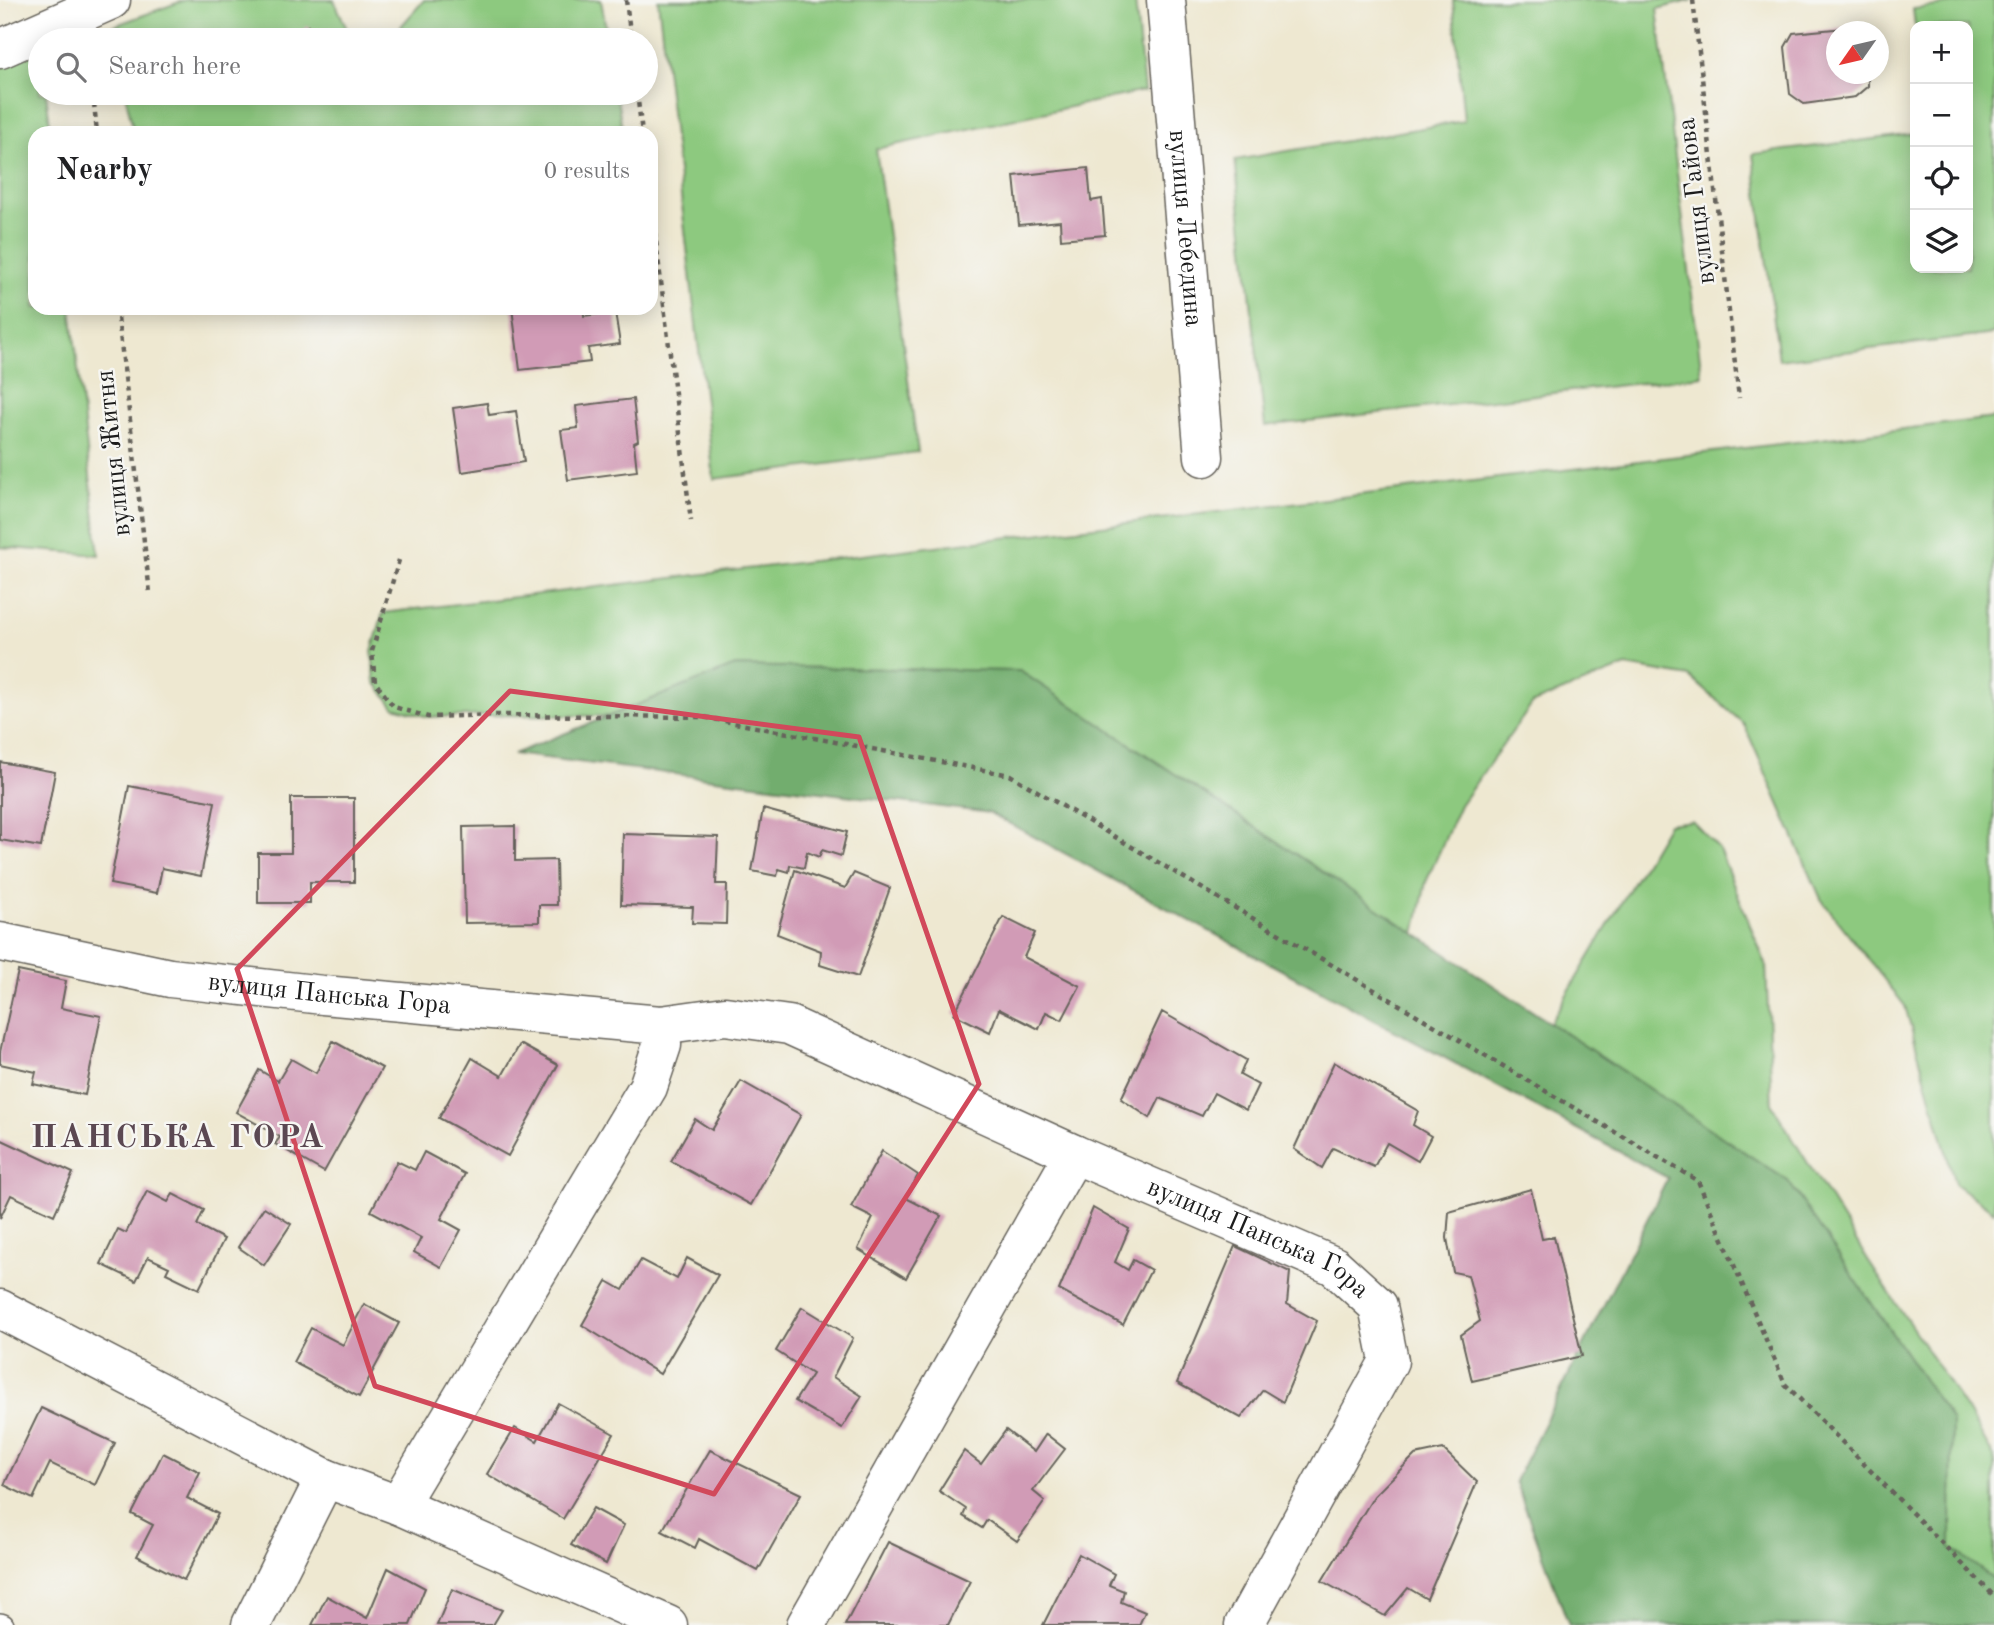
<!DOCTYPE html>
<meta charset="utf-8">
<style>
:root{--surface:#fff;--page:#f6f6f6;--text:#202124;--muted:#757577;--line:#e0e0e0}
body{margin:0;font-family:"Old Standard TT",serif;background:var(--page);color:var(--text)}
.controls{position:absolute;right:21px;top:21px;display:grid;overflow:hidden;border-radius:14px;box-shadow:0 4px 18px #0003}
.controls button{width:63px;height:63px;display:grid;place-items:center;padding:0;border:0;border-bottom:2px solid var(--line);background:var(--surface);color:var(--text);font:35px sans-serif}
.compass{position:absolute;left:1826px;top:21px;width:63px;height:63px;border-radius:50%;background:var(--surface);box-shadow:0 4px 18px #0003;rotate:236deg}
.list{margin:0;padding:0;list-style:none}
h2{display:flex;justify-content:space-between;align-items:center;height:91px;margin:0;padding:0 28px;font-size:30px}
h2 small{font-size:23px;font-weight:400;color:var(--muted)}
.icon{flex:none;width:38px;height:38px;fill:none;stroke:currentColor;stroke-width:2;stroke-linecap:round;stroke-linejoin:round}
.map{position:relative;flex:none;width:1994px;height:1625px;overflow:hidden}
.search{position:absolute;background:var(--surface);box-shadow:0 4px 18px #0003;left:28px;top:28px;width:630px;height:77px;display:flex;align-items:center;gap:18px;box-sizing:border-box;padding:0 24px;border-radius:38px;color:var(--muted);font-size:26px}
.panel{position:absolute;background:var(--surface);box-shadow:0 4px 18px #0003;left:28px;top:126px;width:630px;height:189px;border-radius:21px}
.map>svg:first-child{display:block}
.green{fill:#8dc97f;stroke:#54724e;stroke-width:2}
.forest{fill:#72ad6e;stroke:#476445;stroke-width:2}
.building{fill:#d19bb6}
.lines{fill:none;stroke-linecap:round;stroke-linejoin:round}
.lane-casing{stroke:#66635b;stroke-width:24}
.street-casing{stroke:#66635b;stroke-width:41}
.path{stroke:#66635b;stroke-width:4.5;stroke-dasharray:5 5;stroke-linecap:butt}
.lane{stroke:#fff;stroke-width:21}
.street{stroke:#fff;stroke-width:38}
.marked{fill:none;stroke:#d1495b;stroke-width:5;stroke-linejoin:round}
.labels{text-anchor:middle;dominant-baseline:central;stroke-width:5;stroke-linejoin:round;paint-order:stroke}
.street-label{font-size:26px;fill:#1c1c1c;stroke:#f6f6f2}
.district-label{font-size:33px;font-weight:bold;letter-spacing:2px;fill:#5b4852;stroke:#f6f6f2}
</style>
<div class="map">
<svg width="1994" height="1625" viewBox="0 0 1994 1625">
<rect width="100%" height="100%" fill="#f6f6f2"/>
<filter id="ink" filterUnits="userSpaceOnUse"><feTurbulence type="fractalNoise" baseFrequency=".0143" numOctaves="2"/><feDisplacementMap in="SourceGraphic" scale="14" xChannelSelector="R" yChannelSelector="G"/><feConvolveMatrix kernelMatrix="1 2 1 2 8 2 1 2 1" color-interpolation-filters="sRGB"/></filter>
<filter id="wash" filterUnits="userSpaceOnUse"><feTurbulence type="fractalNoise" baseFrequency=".00686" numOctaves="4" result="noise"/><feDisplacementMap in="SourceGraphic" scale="28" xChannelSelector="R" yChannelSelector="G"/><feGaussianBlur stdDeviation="1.57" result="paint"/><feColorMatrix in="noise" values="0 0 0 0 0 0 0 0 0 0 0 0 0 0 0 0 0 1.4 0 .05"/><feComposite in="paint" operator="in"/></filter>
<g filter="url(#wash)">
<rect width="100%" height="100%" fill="#eee8d1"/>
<g class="green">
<polygon points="185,0 334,0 352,40 114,40 111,27"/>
<polygon points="424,0 601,0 608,40 389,40"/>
<polygon points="658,0 1135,0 1144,91 876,149 918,452 714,479"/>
<polygon points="1453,0 1693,0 1657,9 1702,376 1265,426 1235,160 1464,121"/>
<polygon points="1983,0 1994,0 1994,334 1779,360 1753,154 1915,134 1915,268 1968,268 1968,26 1915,26 1913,9"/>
<polygon points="40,44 40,93 46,93 51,133 35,133 35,308 71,308 99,555 0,547 0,51"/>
<polygon points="125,93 616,93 623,133 134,133"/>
<polygon points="1994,418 1994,1212 1955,1184 1905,1006 1821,899 1744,724 1690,677 1626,666 1533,703 1460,805 1426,882 1412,948 1534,1050 1668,824 1692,821 1719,849 1766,964 1772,1105 1869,1262 1968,1412 1994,1457 1994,1596 1785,1384 1698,1181 1010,775 703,717 498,715 428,717 394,707 375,682 372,651 383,613"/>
</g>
<polygon class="forest" points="735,666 1020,671 1788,1181 1952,1421 1951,1548 1994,1579 1994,1625 1569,1625 1515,1481 1668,1178 990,813 513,754"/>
<g id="blocks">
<g class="building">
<polygon points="308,26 319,40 290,40"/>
<polygon points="1855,27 1859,32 1836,32 1836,74 1868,74 1868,86 1855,97 1804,104 1790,94 1785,47 1793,33"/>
<polygon points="1088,168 1091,201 1102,199 1105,235 1061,239 1060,221 1019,225 1014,176"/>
<polygon points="512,308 583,308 584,316 615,312 620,344 588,348 590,362 520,370"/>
<polygon points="633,399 638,441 634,443 637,471 568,480 561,430 578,428 576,406"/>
<polygon points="487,403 489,415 516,411 524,462 462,472 453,408"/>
<polygon points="0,762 55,772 41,847 0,840"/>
<polygon points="129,786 215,802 201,876 162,868 157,893 110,884"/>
<polygon points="291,798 354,798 354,882 310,882 310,903 258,903 258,853 291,853"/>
<polygon points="763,809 847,832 841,856 822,850 819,857 807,852 804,868 790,865 789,872 779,869 777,876 752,871"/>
<polygon points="515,826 515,861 556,860 557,905 539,905 539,922 465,923 463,827"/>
<polygon points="623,834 718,837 716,884 727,884 726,924 692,923 693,907 621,905"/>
<polygon points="795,870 845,888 854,873 890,888 858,977 820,965 821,951 777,934"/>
<polygon points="1003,917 1035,933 1024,957 1080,986 1062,1020 1046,1012 1039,1029 999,1009 990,1032 954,1014"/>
<polygon points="18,971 66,981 61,1008 101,1016 85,1095 33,1084 36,1072 0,1064 0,1052"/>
<polygon points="1162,1012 1246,1060 1240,1075 1258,1085 1246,1110 1214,1093 1202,1116 1160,1098 1150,1118 1121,1099"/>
<polygon points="333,1041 382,1068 324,1172 275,1144 280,1137 236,1112 259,1070 278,1081 291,1059 316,1073"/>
<polygon points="520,1044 558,1065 508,1156 439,1118 472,1058 502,1076"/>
<polygon points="1334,1062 1418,1111 1413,1125 1431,1136 1418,1161 1387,1143 1374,1167 1333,1148 1322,1168 1294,1149"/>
<polygon points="741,1081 801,1115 751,1205 671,1161 695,1119 712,1130"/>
<polygon points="0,1139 73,1173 54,1215 11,1195 0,1218"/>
<polygon points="882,1151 918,1175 906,1198 941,1216 906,1278 858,1249 873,1218 851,1207"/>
<polygon points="424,1152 465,1174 441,1219 461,1230 441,1267 414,1252 421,1238 371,1211 397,1161 415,1170"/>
<polygon points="1531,1189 1542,1239 1554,1237 1582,1356 1472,1381 1461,1335 1480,1321 1468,1275 1453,1272 1447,1238 1449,1212"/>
<polygon points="147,1191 168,1202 173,1194 204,1210 197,1225 224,1239 199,1289 166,1273 169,1267 148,1257 136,1281 101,1264 118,1229 126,1233"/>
<polygon points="264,1207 291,1224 264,1265 238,1247"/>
<polygon points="1093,1208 1129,1229 1115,1262 1128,1270 1133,1260 1151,1270 1123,1325 1059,1290"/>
<polygon points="1235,1246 1290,1272 1287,1304 1317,1321 1283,1402 1263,1390 1241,1418 1177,1383"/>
<polygon points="687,1258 718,1275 660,1374 582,1325 607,1281 623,1290 641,1260 677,1279"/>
<polygon points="364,1304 399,1323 359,1397 293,1362 311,1328 343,1345"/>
<polygon points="802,1307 853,1338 833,1377 862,1396 842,1428 795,1401 812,1374 776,1351"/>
<polygon points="558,1403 614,1434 563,1519 487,1474 515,1428 537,1441"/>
<polygon points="41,1408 115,1443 95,1485 50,1463 33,1499 4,1485"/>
<polygon points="1006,1430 1034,1452 1046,1434 1065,1449 1033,1491 1045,1501 1017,1541 987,1520 982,1528 963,1516 966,1509 939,1491 964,1451 981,1464"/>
<polygon points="1443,1449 1477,1482 1427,1599 1408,1588 1385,1616 1322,1581 1374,1496 1415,1455"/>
<polygon points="710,1450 801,1494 758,1571 699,1539 695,1548 662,1531"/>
<polygon points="163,1453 200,1472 187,1498 218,1514 184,1580 137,1556 153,1525 132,1514"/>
<polygon points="593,1508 624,1525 606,1564 571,1545"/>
<polygon points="888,1542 970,1581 948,1625 845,1625"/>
<polygon points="1079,1554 1114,1574 1109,1585 1124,1591 1121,1602 1145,1612 1139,1625 1043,1625"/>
<polygon points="388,1568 425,1588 410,1625 312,1625 327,1596 367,1618"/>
<polygon points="452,1589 502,1610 493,1625 437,1625"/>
</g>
</g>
</g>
<g filter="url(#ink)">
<use href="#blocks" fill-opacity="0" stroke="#66635b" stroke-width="2"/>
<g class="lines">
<g class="lane-casing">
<polyline id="lane" points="0,1624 3,1625"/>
</g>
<g class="street-casing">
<g id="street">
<path id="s1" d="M 1166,0 L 1204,457"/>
<polyline points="0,49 111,0"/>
<path id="s2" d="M 0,942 L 170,978 L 323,995 L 661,1025 L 725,1016 L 789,1025 L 1074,1154 L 806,1625"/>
<path id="s3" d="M 1074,1154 L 1334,1266 L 1378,1306 L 1389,1361 L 1244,1625"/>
<polyline points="0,1309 325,1478"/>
<polyline points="398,1505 668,1625"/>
<polyline points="251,1625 325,1478 398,1505 648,1087 662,1045 661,1025"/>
</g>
</g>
<g class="path">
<polyline points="626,0 631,40"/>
<polyline points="1693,0 1739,398"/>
<polyline points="93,93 97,133"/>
<polyline points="637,93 642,133"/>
<polyline points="651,202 691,521"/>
<polyline points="117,308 150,593"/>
<polyline points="399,560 372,651 375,682 394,707 428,717 498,715 703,717 1010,775 1698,1181 1785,1384 1994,1596"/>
</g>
<use href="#lane" class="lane"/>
<use href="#street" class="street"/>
</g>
</g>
<path class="marked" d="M 510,691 L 859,737 L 979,1084 L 714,1494 L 375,1386 L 237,969 Z"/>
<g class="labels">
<g class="street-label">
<text transform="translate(1697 201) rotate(-97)">вулиця Гайова</text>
<text stroke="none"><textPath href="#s1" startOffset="229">вулиця Лебедина</textPath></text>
<text transform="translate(114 453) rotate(-96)">вулиця Житня</text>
<text stroke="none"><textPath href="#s2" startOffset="334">вулиця Панська Гора</textPath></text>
<text stroke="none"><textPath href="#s3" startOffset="203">вулиця Панська Гора</textPath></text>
</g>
<g class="district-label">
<text x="178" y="1138">ПАНСЬКА ГОРА</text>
</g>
</g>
</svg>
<div class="controls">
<button>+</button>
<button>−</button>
<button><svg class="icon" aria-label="locate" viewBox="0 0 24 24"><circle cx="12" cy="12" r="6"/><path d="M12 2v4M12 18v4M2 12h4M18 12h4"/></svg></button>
<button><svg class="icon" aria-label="layers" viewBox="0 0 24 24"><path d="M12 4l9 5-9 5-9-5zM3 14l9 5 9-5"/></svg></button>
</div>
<svg class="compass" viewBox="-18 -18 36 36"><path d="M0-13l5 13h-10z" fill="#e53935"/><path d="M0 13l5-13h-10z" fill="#757577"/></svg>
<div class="search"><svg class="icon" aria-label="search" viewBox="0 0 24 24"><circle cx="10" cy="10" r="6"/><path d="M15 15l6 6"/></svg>Search here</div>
<section class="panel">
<h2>Nearby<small>0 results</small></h2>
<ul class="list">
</ul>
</section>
</div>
